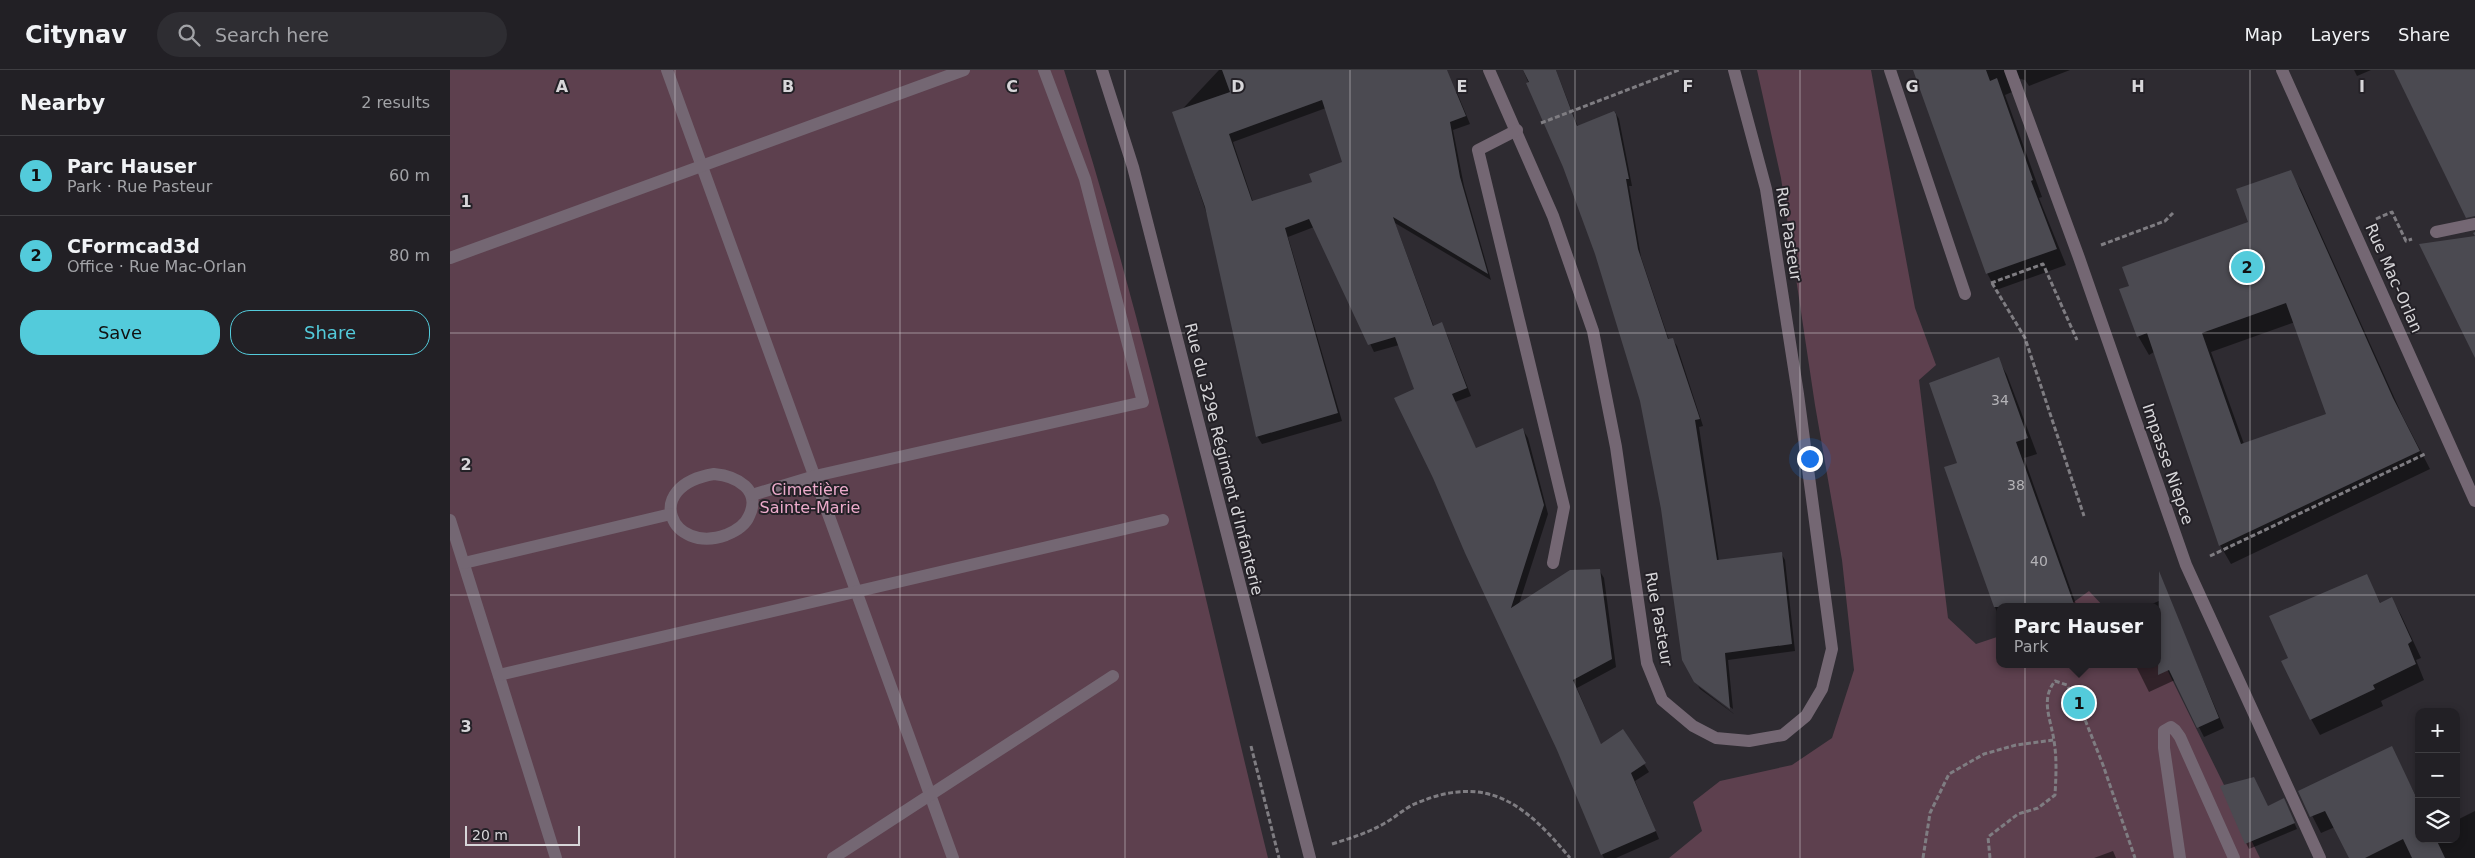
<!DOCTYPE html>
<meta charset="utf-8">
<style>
:root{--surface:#222025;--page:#2e2d32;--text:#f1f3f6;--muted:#a2a3a7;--line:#3f3e42;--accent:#53cbdb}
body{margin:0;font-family:"DejaVu Sans",sans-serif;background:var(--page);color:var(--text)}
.controls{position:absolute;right:15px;bottom:15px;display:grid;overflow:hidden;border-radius:10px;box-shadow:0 2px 8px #0003}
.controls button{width:45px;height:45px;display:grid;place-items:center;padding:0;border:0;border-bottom:1px solid var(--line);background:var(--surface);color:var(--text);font:25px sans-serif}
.scale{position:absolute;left:15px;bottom:12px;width:115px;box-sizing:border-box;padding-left:5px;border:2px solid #d7d6d9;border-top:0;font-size:14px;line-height:18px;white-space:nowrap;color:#d7d6d9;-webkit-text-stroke:4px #242127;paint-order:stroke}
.you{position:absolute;left:1359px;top:388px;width:18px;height:18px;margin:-12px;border:4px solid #fff;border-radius:50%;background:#1a73e8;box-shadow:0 0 0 8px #1a73e833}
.badge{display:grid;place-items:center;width:32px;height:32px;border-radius:50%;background:var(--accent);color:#111;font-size:16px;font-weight:700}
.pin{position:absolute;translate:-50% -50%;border:2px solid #fff;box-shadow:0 1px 5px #0006}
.popup{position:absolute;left:1546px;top:533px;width:165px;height:65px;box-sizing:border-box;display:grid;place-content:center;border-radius:10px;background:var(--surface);filter:drop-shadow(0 1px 4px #0005);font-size:16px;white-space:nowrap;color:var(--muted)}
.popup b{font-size:19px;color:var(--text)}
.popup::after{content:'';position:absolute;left:50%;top:100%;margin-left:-10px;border:10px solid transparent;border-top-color:var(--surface)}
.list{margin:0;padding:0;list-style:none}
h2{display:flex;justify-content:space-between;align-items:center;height:65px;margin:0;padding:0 20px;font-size:21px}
h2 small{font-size:16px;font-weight:400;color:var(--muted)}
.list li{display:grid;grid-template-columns:32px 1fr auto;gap:15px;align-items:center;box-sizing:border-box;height:80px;padding:0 20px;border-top:1px solid var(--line)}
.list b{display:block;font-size:19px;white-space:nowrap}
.list p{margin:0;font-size:16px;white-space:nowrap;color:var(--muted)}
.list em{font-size:16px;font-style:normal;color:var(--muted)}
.actions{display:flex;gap:10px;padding:15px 20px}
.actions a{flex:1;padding:11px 0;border:1px solid var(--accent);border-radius:20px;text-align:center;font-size:18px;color:var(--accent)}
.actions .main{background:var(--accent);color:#111}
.icon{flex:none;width:28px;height:28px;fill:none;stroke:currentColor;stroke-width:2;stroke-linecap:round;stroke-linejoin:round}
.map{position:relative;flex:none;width:2025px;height:788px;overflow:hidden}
header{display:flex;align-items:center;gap:30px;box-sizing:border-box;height:70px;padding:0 25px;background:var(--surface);border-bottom:1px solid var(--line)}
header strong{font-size:24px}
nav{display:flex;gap:28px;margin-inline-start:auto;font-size:18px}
.search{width:350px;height:45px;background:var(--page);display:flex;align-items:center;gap:12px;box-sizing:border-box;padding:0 18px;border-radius:28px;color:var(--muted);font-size:19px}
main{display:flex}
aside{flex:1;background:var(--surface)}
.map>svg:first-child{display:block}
.green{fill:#5d404e}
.shadow{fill:#0007;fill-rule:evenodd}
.building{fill:#4b4a51;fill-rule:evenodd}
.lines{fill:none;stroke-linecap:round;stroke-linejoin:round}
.path{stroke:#7f7d82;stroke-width:3;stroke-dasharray:5 2.5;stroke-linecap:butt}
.minor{stroke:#746773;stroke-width:12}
.grid{fill:none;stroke:#d7d6d9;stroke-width:1;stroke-opacity:0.55}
.labels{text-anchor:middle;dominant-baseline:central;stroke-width:4;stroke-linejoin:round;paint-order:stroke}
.number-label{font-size:14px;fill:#b4b3b7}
.street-label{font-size:16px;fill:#d7d6d9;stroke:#242127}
.park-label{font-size:16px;fill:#ecabcb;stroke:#242127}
.grid-label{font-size:16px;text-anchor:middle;font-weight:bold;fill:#d7d6d9;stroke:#242127;stroke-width:4;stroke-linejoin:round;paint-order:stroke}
</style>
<header>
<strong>Citynav</strong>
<div class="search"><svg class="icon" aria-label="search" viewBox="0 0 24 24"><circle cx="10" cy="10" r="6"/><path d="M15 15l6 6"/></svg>Search here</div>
<nav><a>Map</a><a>Layers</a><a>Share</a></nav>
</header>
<main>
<aside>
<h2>Nearby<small>2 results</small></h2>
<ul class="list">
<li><span class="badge">1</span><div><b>Parc Hauser</b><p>Park · Rue Pasteur</p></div><em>60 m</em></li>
<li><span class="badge">2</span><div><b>CFormcad3d</b><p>Office · Rue Mac-Orlan</p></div><em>80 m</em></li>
</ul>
<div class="actions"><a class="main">Save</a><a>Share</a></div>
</aside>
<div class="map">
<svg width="2025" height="788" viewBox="0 0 2025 788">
<rect width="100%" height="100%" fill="#2e2b31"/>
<g class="green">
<path d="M 0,0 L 614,0 C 698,258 753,525 818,788 L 0,788 Z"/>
<polygon points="1307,0 1421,0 1465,238 1486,295 1469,310 1498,548 1526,574 1550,566 1550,594 1708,594 1708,581 1810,788 1219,788 1252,761 1243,732 1270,711 1342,695 1382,668 1404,600 1392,490 1365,335 1331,108"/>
<polygon points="1639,521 1654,537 1617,537"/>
</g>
<g class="shadow">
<path d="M 769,0 L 930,0 L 1003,17 L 1008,25 L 1020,54 L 1003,60 L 1014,116 L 1041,210 L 945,153 L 984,257 L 991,254 L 996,262 L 1021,326 L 1005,332 L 1026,379 L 1073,360 L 1078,368 L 1098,444 L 1069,534 L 1149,500 L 1154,508 L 1166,597 L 1127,618 L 1151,675 L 1173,661 L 1199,702 L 1185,711 L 1209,769 L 1166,788 L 1154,788 L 1152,784 L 949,275 L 924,282 L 864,157 L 838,167 L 892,351 L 812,374 L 807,366 L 759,151 L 725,47 ZM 876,38 L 894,93 L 864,113 L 803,132 L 783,72 Z"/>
<polygon points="1073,0 1106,0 1128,57 1165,42 1169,49 1182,116 1179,116 1191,187 1219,270 1222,269 1227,276 1253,356 1249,357 1269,491 1331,483 1335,490 1345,581 1278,590 1283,639 1245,611 1191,330 1147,183 1114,96"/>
<polygon points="1465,0 1620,0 1579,16 1575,10 1566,8 1562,22 1555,25 1592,127 1589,128 1616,195 1546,220 1537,203"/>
<polygon points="1904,0 1921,0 1907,6"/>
<path d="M 1840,102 L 1851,120 L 1953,347 L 1980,399 L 1781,494 L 1770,475 L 1704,282 L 1699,285 L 1688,266 L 1681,216 L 1799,153 ZM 1845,252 L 1878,344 L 1794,374 L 1761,282 Z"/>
<polygon points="1548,289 1557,305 1587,384 1574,388 1627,537 1550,537 1550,551 1496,398 1509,393"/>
<polygon points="1916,506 1931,534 1942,529 1951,545 1971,588 1966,590 1974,610 1931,631 1933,636 1870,665 1861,649 1840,588"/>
<polygon points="1718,527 1774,658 1754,667 1725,610 1699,622 1685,594 1708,594 1708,537 1695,537"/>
<polygon points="1248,616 1283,643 1284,644 1250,619"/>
<polygon points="1941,678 1969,732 1969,769 2006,769 2006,744 2009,749 2025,741 2025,788 1900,788 1885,757 1871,763 1850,722"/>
<polygon points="1836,735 1847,759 1799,779 1796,773 1818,737"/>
<polygon points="1663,781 1666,788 1644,788"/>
</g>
<g class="building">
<path d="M 772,0 L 997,0 L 1016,46 L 1000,52 L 1010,107 L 1038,204 L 943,147 L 983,256 L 992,252 L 1017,318 L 1002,324 L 1026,378 L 1073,358 L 1094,435 L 1061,538 L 1120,500 L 1150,499 L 1162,589 L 1123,610 L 1151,674 L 1173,659 L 1196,693 L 1181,703 L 1206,761 L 1151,785 L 1107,680 L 1015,483 L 983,408 L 944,328 L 964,319 L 945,267 L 918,275 L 859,149 L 835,158 L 888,343 L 806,367 L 755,137 L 722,42 L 780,22 ZM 872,30 L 892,92 L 859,104 L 862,112 L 802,131 L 779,64 Z"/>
<polygon points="1073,0 1106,0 1127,56 1164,41 1166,44 1179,109 1176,109 1188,179 1218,269 1223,268 1250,349 1245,350 1267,490 1332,482 1342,574 1275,583 1280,639 1244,612 1232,590 1211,439 1190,331 1145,184 1113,97 1076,13 1079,12"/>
<polygon points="1463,0 1536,0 1540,11 1547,8 1583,110 1581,111 1607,179 1536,204"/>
<polygon points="1944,0 2025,0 2025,146 2016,148"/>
<path d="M 1841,100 L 1943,328 L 1970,381 L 1769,476 L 1697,263 L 1687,267 L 1669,219 L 1679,216 L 1672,197 L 1798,152 L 1786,119 ZM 1836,233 L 1876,344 L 1791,374 L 1752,263 Z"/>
<polygon points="2025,162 2025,288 1969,174 2025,166 2023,163"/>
<polygon points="1549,287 1578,368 1566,372 1625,537 1544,537 1494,397 1507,393 1479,313"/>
<polygon points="1709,501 1769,648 1747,658 1719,600 1708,605"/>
<polygon points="1917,504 1930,533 1942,527 1962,571 1958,574 1966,594 1923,615 1925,619 1860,650 1831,591 1838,588 1819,546"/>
<polygon points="1942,676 1969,733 1969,769 1986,769 1995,788 1962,788 1953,769 1915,788 1899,788 1875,741 1860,747 1848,721"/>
<polygon points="1804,707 1818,736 1834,728 1845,753 1795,774 1770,716"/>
</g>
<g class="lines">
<g class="path">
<polyline points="1091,53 1229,0"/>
<polyline points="1926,149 1942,142 1956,171 1962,169"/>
<polyline points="1651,175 1715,151 1723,143"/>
<polyline points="1541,213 1593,194 1627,270"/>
<polyline points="1542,213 1575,268 1634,446"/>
<polyline points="1760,486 1975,384"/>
<polyline points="801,676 829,788"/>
<path d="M 882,774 C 901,768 918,763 935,753 C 946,747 956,737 967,733 C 1038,703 1076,735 1120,788"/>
<polyline points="1473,788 1480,743 1499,704 1534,684 1566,675 1604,670"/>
<path d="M 1540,788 L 1538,767 L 1568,744 L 1588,738 L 1605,725 C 1606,707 1607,689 1604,671 C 1601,649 1590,630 1605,611 L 1617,615 L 1634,647 L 1653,695 L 1685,788"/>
</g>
<g class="minor">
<polyline points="217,0 503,788"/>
<polyline points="652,0 683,97 860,788"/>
<polyline points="1039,0 1103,146 1143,261 1166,377 1197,593 1212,630 1243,656 1266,668 1299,671 1333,665 1356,646 1372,619 1382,579 1348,324 1316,119 1284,0"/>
<polyline points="1440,0 1515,224"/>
<polyline points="1560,0 1628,185 1736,495 1870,788"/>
<polyline points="1832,0 2025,431"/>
<polyline points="1067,60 1028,80 1114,437 1103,493"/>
<polyline points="1986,162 2025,154"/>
<polyline points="0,188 514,0"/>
<path d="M 264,404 C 287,406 312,420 299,446 C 295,456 286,461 276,465 C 221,485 191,416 264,404 Z"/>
<polyline points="302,425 365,406 693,332 635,109 594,0"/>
<polyline points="0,450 106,788"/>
<polyline points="14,493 221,444"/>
<polyline points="49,605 713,450"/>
<polyline points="383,788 663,606"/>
<polyline points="1730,788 1714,678 1714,661 1721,657 1725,660 1730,667 1784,788"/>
</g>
</g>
<path class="grid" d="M 225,0 L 225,788M 450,0 L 450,788M 675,0 L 675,788M 900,0 L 900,788M 1125,0 L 1125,788M 1350,0 L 1350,788M 1575,0 L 1575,788M 1800,0 L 1800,788M 0,263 L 2025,263M 0,525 L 2025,525"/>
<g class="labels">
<g class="number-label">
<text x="1550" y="330">34</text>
<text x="1566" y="415">38</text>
<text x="1589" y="491">40</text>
</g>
<g class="street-label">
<text transform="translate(1339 164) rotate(81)">Rue Pasteur</text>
<text transform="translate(1944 208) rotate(66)">Rue Mac-Orlan</text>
<text transform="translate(774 389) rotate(76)">Rue du 329e Régiment d'Infanterie</text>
<text transform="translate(1718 394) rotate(71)">Impasse Niepce</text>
<text transform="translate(1209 549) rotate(80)">Rue Pasteur</text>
</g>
<g class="park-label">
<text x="360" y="419">Cimetière<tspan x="360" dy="18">Sainte-Marie</tspan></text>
</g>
</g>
<g class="grid-label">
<text x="112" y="22">A</text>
<text x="338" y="22">B</text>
<text x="562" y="22">C</text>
<text x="788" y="22">D</text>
<text x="1012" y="22">E</text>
<text x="1238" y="22">F</text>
<text x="1462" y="22">G</text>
<text x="1688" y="22">H</text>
<text x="1912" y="22">I</text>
<text x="16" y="137">1</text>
<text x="16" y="400">2</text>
<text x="16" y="662">3</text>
</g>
</svg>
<div class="controls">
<button>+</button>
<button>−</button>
<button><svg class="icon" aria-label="layers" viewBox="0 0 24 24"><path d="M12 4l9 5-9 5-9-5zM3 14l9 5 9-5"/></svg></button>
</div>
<div class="scale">20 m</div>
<div class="you"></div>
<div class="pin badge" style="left:1629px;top:633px">1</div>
<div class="popup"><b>Parc Hauser</b>Park</div>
<div class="pin badge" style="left:1797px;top:197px">2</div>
</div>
</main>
